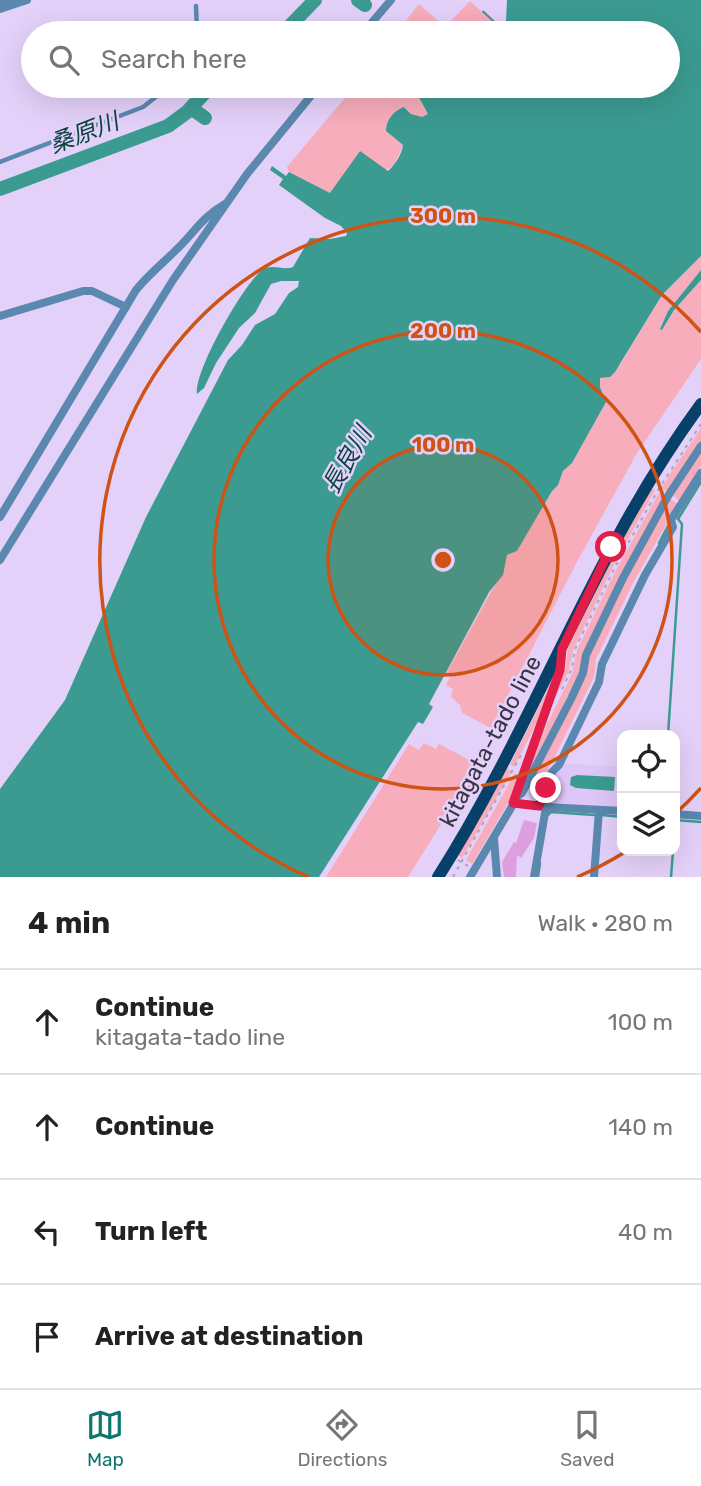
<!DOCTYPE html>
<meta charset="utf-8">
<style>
:root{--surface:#fff;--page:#f2f2f2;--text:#222;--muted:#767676;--line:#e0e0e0;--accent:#0f766e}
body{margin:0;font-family:Rubik,"Noto Sans JP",sans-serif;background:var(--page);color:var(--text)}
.controls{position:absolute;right:21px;bottom:21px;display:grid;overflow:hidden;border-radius:14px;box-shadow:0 7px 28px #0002}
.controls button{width:63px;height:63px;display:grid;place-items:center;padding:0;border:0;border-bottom:2px solid var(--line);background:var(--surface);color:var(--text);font:35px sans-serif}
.stop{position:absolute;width:21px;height:21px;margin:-16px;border:5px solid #e11d48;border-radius:50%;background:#fff}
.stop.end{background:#e11d48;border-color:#fff;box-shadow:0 2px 7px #0008}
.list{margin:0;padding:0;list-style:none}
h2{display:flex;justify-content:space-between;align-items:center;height:91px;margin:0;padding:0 28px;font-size:30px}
h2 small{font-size:23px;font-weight:400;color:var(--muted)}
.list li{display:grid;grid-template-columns:46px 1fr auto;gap:21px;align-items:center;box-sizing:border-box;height:105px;padding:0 28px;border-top:2px solid var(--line)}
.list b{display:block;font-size:26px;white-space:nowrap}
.list p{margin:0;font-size:23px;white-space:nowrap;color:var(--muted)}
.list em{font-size:23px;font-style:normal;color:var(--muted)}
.icon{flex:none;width:38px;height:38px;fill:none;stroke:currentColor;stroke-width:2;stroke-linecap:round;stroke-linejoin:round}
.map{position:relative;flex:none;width:701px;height:877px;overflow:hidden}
.search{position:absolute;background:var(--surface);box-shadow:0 7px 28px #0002;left:21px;right:21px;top:21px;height:77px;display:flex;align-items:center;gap:18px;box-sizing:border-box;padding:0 24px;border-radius:38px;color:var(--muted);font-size:26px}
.sheet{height:511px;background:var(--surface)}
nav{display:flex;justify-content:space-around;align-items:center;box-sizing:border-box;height:98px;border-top:2px solid var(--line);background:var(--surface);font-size:19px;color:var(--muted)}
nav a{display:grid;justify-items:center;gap:4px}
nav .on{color:var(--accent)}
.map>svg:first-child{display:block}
.built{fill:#dec7f8}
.green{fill:#f7adbb}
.water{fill:#3b9b91}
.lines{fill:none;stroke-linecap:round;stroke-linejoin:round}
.stream{stroke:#3b9b91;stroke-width:2.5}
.river{stroke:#3b9b91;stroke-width:14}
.building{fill:#de9fdf}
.path{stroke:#b0a0c1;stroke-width:2;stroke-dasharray:3.5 5;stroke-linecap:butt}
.service{stroke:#5b88af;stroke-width:4.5}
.minor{stroke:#5b88af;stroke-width:8}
.primary{stroke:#074068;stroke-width:12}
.route{stroke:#e11d48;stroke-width:9}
.ring{fill:none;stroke:#ce5314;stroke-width:3.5}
.labels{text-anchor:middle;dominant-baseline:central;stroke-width:5;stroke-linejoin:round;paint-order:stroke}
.street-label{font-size:23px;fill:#3b3444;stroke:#e4d1fa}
.water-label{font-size:24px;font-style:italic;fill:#0b4540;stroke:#e4d1fa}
.centre{fill:#ce5314;stroke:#e4d1fa;stroke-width:3.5}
.ring-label{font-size:21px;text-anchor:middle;font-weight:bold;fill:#ce5314;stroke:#e4d1fa;stroke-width:5;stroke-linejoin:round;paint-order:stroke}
</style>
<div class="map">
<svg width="701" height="877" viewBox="0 0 701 877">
<rect width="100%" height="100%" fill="#e4d1fa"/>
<polygon class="built" points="563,763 622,767 622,809 551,804 548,801 546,797 551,783"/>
<g class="green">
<polygon points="470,1 496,25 507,23 508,33 416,33 404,23 419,4 445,27"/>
<path d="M 355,86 L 413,86 L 427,108 L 428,114 L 422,117 L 411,114 L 406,108 C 394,113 386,117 386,131 L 403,145 L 394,165 L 385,170 L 360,151 L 332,193 L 330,193 L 289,172 L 287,167 Z"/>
<polygon points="701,256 701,270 668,311 661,325 662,330 674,310 701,280 701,359 637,453 578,560 491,728 462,713 460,705 451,697 453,689 446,685 450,677 446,674 504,569 504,562 508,554 517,551 552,491 558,485 563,471 572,463 606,402 600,387 600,378 604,378 620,365 662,295"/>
<polygon points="701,428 701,442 668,492 661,488"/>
<polygon points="701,451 701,466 680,501 672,495"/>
<polygon points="650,488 655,490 614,565 574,648 568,673 552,703 566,665 568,648 608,563"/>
<polygon points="659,493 665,497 529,775 527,774 541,736 572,674 577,650 618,566"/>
<path d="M 670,499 L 678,504 L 633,583 L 596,659 L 594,677 L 542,782 L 533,777 C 576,682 619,590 670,499 Z"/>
<polygon points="558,669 544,709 514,767 510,764"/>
<polygon points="424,743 436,749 439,744 475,763 435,834 408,877 326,877 409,744 419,750"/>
<polygon points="507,768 512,771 462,858 458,855"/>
<polygon points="515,773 521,776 514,793 472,864 466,860"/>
</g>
<g class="water">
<path d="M 507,0 L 701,0 L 701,256 L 662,295 L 615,372 L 610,377 L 600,378 L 600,387 L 606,402 L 572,463 L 563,471 L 558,485 L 552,491 L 517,551 L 507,555 L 503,575 L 489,592 L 429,704 L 433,707 L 423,724 L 418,722 L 319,877 L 0,877 L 0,789 L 65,700 L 146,517 L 228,360 L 242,345 L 255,325 L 275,314 L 289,293 L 298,287 L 299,281 L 281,281 L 271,284 L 255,313 L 239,328 L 216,363 L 204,388 L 197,394 C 194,371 243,285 262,270 C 272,263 283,271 293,267 L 310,238 L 330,239 L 346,236 L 347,233 L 341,226 L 325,218 L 279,185 L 283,179 L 270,170 L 272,166 L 286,176 L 289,172 L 330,193 L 360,151 L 388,171 C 395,165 402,154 403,145 L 386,131 C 386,120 393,111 404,107 L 411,114 L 422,117 L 428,114 L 413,86 L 668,86 L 668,33 L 508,33 L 507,24 L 496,25 L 482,12 L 483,10 L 497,23 L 506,21 Z"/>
<polygon points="701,270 701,280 674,310 662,330 660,329 668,311"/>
<polygon points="577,775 615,777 614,791 576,788 570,785 571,777"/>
</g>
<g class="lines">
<g class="stream">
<polyline points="678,519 701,482"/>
<polyline points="659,543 669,524"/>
<polyline points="668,735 682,524 678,519"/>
<polyline points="548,815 551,812 594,815"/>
<polyline points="602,815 622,817"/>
<polyline points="675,820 701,822"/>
<polyline points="538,877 540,863"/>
<polyline points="671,877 673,851"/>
</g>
<g class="river">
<polyline points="358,0 365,5"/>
<polyline points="283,33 315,0"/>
<polyline points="191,108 205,118"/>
<polyline points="0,189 168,126 187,112 211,86"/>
</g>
</g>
<polygon class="building" points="524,820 537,823 534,838 521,858 517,855 516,877 504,877 502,862 514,842 516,843"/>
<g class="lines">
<g class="path">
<polyline points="562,689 572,668 575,649 616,565 658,490 701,424"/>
<polyline points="458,860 468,866"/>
<polyline points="453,877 521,755"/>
</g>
<g class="service">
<polyline points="196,6 197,33"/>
<polyline points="0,162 143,107 170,86"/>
</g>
<g class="minor">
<polyline points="0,2 14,0"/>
<polyline points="0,9 27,0"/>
<polyline points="363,33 391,0"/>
<polyline points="0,316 83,291 92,291 126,307"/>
<path d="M 0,517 L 136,290 C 148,275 162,264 176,250 C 194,233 202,217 225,204"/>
<polyline points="0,560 173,280 247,174 319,86"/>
<polyline points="515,798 522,793 571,699 583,673 586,655 623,578 668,496 701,446"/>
<polyline points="514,803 546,807 622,811"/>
<polyline points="539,806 552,772 559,765 599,682 602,664 645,575 673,527 671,520 701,473"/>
<polyline points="675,814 701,816"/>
<polyline points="494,839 497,877"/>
<polyline points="470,877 514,803 560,670 561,652"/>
<polyline points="534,877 546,807"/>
<polyline points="594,877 599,810"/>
</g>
<path class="primary" d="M 438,877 C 535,725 593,550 701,404"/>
</g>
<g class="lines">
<polyline class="route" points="546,788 539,806 513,803 560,670 562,649 611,547"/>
</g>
<circle cx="443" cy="560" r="115" fill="#ce5314" fill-opacity=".12"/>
<g class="ring">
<circle cx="443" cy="560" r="115"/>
<circle cx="443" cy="560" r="229"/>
<path d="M701 788A344 344 0 0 1 675 814M625 852A344 344 0 0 1 577 877M309 877A344 344 0 1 1 701 332"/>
</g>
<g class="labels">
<g class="street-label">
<text transform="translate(490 741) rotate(-62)">kitagata-tado line</text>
</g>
<g class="water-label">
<text transform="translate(84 133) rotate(-21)">桑原川</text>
<text transform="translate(347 460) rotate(-60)">長良川</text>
</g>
</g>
<circle cx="443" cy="560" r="10" class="centre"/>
<g class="ring-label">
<text x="443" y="223">300 m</text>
<text x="443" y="338">200 m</text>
<text x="443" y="452">100 m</text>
</g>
</svg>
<div class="controls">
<button><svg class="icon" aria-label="locate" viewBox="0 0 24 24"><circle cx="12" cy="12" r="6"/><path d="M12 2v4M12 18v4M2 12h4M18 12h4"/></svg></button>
<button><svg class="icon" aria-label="layers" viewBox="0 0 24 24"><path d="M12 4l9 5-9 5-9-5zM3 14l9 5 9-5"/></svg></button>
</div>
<div class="stop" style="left:611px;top:547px"></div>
<div class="stop end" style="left:546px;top:788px"></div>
<div class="search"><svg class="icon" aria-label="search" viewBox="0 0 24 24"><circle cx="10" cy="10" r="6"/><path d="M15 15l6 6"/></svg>Search here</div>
</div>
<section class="sheet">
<h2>4 min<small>Walk · 280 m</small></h2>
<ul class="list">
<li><svg class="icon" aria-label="ahead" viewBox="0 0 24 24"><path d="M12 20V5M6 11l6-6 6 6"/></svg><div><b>Continue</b><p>kitagata-tado line</p></div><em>100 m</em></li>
<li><svg class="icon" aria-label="ahead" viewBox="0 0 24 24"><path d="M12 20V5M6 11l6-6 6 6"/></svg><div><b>Continue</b></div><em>140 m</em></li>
<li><svg class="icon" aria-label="left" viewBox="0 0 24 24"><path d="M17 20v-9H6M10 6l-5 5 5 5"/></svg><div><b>Turn left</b></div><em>40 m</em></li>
<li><svg class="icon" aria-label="arrive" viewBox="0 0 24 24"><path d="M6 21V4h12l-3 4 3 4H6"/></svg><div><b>Arrive at destination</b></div></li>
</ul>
</section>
<nav>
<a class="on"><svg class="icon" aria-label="map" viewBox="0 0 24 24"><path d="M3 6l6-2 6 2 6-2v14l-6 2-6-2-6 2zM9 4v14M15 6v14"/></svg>Map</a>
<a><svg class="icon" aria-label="directions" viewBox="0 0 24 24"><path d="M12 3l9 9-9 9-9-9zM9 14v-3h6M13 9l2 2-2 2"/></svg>Directions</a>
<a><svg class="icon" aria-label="saved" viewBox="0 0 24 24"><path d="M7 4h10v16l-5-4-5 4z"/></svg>Saved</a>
</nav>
